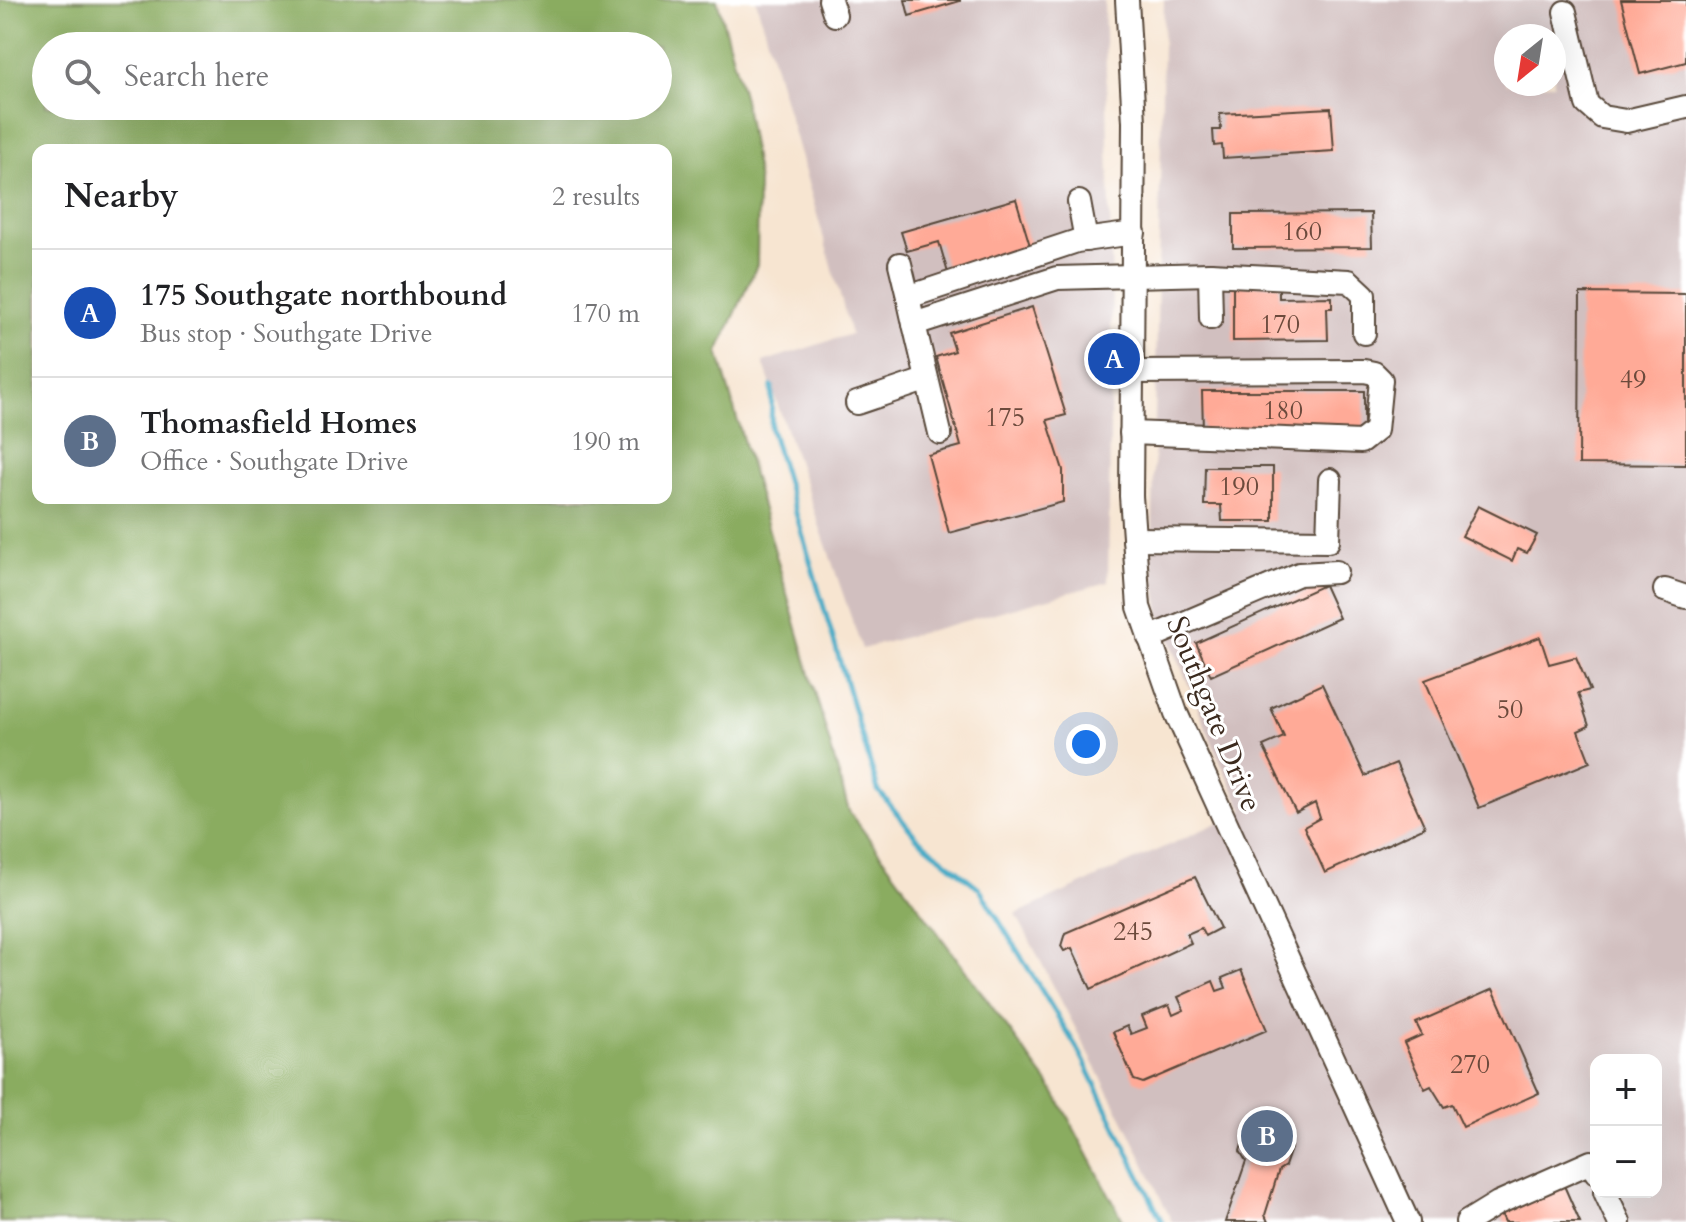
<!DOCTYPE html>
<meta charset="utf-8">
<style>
:root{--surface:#fff;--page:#f2f2f2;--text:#202124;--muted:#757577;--line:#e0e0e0;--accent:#d1495b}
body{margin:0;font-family:Cardo,serif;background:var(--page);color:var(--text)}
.controls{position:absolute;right:24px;bottom:24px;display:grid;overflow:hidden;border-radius:16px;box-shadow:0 8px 32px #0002}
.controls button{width:72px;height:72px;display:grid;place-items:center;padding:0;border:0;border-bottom:2px solid var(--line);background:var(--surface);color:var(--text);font:40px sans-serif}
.compass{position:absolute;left:1494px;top:24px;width:72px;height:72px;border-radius:50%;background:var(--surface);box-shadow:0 8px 32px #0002;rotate:210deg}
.you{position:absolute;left:1086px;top:744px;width:28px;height:28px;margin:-20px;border:6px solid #fff;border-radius:50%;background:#1a73e8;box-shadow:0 0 0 12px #1a73e833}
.badge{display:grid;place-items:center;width:52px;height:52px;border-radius:50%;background:var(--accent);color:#fff;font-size:26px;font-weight:700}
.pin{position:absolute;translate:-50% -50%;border:4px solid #fff;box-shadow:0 2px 8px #0006}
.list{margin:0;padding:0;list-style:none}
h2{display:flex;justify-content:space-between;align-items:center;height:104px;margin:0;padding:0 32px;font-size:34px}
h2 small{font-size:26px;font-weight:400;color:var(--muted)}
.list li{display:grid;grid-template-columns:52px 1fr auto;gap:24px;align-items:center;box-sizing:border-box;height:128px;padding:0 32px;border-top:2px solid var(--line)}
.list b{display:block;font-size:30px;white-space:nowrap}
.list p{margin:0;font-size:26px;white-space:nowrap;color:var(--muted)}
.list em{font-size:26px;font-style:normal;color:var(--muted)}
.icon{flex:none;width:44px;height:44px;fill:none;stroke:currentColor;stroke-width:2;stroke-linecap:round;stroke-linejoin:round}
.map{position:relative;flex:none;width:1686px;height:1222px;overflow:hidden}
.search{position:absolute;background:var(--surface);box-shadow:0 8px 32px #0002;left:32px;top:32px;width:640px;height:88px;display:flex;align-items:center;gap:20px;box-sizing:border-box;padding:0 28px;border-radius:44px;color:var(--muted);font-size:30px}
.panel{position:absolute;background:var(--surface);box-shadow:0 8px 32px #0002;left:32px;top:144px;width:640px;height:360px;border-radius:16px}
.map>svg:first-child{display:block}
.industrial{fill:#d1bfbf;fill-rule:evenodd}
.forest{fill:#8aac60;stroke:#626b3f;stroke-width:2;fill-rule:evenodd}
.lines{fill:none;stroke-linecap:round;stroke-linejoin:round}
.stream{stroke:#47abc6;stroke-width:5}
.building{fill:#ffaa97}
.minor-casing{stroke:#574639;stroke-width:26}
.minor{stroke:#fff;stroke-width:22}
.labels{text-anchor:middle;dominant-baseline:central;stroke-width:6;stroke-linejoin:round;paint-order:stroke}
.number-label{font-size:26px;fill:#6c4a3c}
.street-label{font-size:30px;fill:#3b2a1e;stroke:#fff}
</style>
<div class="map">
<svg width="1686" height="1222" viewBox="0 0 1686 1222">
<rect width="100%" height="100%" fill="#fff"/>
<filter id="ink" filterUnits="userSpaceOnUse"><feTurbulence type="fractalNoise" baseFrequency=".0125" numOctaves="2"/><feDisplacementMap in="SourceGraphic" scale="16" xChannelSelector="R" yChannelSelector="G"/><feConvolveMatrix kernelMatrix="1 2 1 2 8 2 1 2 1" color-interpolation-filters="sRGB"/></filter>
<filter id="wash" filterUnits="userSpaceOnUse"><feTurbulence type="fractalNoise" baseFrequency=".006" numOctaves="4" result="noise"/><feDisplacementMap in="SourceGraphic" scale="32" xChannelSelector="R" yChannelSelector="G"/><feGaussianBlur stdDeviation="1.8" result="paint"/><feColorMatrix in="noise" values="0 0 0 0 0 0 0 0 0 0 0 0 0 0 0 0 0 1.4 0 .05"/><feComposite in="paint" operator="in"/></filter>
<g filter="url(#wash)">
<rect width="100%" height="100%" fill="#f7e5d1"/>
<g class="industrial">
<polygon points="756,0 1104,0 1112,282 1108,582 862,649 763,362 851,334"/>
<path d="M 1164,0 L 1686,0 L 1686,1222 L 1172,1222 L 1130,1133 L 1016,914 L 1244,811 L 1221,764 L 1160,615 L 1152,559 ZM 1506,36 L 1554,36 L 1554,84 L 1506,84 ZM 1596,1060 L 1656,1060 L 1656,1192 L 1596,1192 Z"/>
</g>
<path class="forest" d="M 0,0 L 717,0 L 744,99 L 758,181 L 757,265 L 718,352 L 849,811 L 1055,1093 L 1124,1222 L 0,1222 ZM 46,46 L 658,46 L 658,106 L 46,106 ZM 38,150 L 666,150 L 666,498 L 38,498 Z"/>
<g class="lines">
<polyline class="stream" points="772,386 771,429 878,790 917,838 979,888 1080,1053 1162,1222"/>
</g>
<g id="blocks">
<g class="building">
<polygon points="905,0 960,0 960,1 909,16"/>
<polygon points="1621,0 1686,0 1686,62 1640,74"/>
<polygon points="1331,108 1334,151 1223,158 1222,145 1214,146 1213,130 1221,130 1220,114"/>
<polygon points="1016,199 1031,249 948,273 939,242 907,251 901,232"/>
<polygon points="1371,213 1372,247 1233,248 1233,214"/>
<polygon points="1279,285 1279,298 1332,297 1332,308 1327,308 1328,340 1233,341 1233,286"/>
<polygon points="1580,293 1686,294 1686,465 1579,464"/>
<polygon points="1032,307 1066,415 1047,420 1063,470 1063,502 949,533 928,455 961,446 936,357 955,351 949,333"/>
<polygon points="1202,391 1364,391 1364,430 1203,430"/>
<polygon points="1205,467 1273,467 1273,521 1222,521 1221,505 1204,505"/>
<polygon points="1478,506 1537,535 1527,553 1517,549 1512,561 1462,536"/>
<polygon points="1324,585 1339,618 1211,676 1196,643"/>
<polygon points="1540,637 1549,664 1576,657 1590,690 1578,693 1589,726 1578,731 1590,762 1479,808 1425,680"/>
<polygon points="1322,684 1365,776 1396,763 1425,827 1325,873 1304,827 1320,818 1315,803 1296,813 1263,746 1284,737 1271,708"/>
<polygon points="1195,877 1220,928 1205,936 1201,928 1187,934 1191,943 1091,989 1072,948 1064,951 1061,946 1065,933"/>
<polygon points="1241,970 1267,1030 1143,1083 1134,1080 1113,1032 1127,1026 1131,1034 1147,1028 1142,1016 1169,1005 1173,1015 1184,1010 1178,997 1213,981 1217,991 1226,988 1222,978"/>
<polygon points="1493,989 1539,1093 1463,1127 1452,1104 1444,1107 1431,1086 1425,1089 1404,1043 1422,1035 1416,1023"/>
<polygon points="1259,1123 1286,1134 1291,1148 1285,1166 1279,1170 1265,1215 1268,1222 1225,1222 1246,1161 1240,1151 1247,1129"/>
<polygon points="1562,1181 1580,1222 1505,1222 1499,1209"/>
</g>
</g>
</g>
<g filter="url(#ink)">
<use href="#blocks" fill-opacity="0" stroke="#574639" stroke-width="2"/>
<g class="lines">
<g class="minor-casing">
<g id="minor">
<polyline points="830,0 835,15"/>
<polyline points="1127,0 1134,122 1131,496 1139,607 1176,713 1408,1222"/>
<polyline points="1565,12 1587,104 1602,117 1626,121 1686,107"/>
<polyline points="1079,202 1086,240"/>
<polyline points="900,264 908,297"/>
<polyline points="1210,274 1211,318"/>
<polyline points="914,324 908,297 1077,241 1134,233"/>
<polyline points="857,403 925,380"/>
<polyline points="940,433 914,324 1057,278 1210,274 1349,281 1364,295 1364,333"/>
<polyline points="1131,433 1361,442 1376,430 1381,380 1374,373 1364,371 1132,372"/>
<polyline points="1134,539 1328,541 1330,480"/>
<polyline points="1665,590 1686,597"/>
<polyline points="1149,638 1299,574 1336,572"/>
<polyline points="1605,1192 1619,1222"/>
<polyline points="1467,1222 1498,1203 1591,1162 1596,1172"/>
</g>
</g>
<use href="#minor" class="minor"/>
</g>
</g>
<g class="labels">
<g class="number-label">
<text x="1302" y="231">160</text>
<text x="1280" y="324">170</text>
<text x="1633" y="379">49</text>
<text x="1283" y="410">180</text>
<text x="1005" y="417">175</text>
<text x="1239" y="486">190</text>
<text x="1510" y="709">50</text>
<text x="1133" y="931">245</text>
<text x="1470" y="1064">270</text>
</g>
<g class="street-label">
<text transform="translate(1214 714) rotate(68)">Southgate Drive</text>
</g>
</g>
</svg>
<div class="controls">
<button>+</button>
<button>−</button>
</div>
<svg class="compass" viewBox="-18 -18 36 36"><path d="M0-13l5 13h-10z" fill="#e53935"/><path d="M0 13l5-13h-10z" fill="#757577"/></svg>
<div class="you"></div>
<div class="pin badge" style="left:1114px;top:359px;background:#1a4fb4">A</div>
<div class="pin badge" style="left:1267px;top:1136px;background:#5c6f8a">B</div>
<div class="search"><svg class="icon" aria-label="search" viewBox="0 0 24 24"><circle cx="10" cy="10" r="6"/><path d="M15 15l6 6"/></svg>Search here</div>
<section class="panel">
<h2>Nearby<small>2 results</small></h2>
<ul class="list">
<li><span class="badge" style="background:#1a4fb4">A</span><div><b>175 Southgate northbound</b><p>Bus stop · Southgate Drive</p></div><em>170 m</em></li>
<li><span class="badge" style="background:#5c6f8a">B</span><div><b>Thomasfield Homes</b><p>Office · Southgate Drive</p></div><em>190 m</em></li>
</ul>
</section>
</div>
